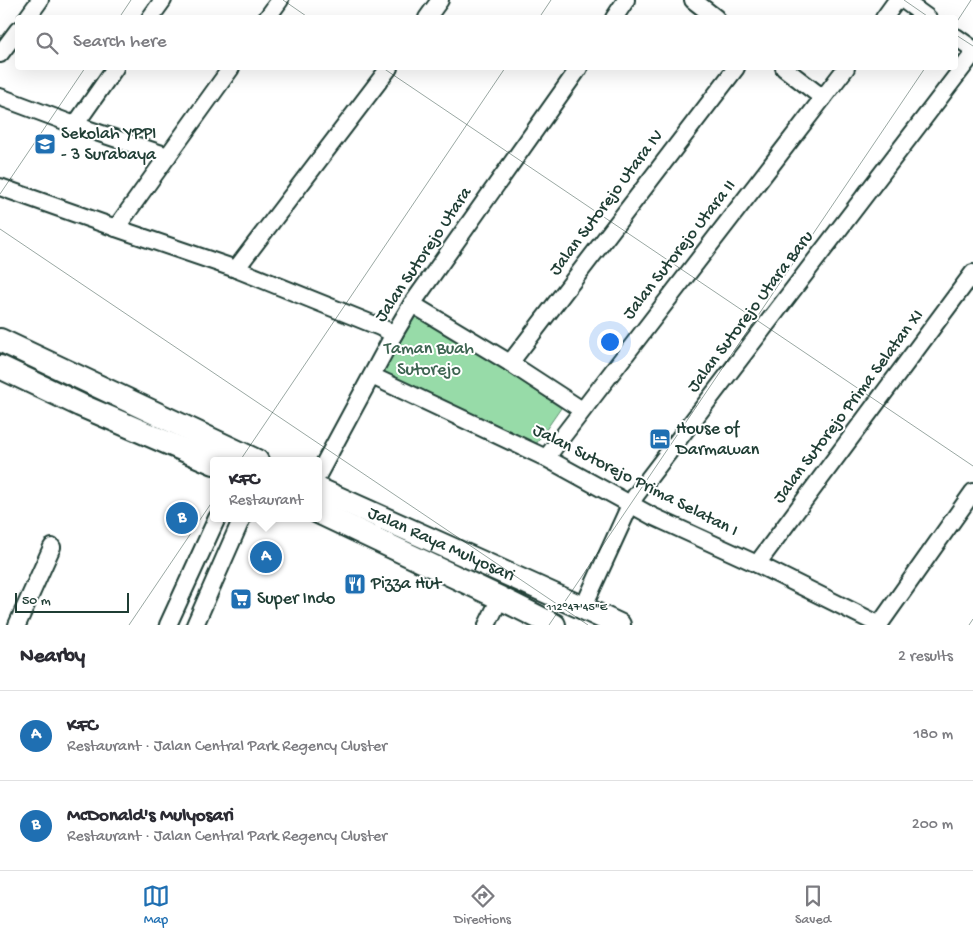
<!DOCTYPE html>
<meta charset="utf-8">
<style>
:root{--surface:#fff;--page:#f2f2f3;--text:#2b2b33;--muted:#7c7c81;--line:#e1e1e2;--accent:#1f6fb2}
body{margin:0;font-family:"Gochi Hand",sans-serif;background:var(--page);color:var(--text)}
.scale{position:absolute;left:15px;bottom:12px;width:114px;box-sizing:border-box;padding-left:5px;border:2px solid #1f3d34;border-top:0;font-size:14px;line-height:18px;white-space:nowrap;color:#1f3d34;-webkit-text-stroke:4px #fff;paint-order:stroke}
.you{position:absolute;left:609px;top:341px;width:18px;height:18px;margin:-12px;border:4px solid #fff;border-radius:50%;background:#1a73e8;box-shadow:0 0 0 8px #1a73e833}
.badge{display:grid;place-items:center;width:32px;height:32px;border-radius:50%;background:var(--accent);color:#fff;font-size:16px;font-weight:700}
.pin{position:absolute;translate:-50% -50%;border:2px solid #fff;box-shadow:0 1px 5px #0006}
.popup{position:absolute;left:210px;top:457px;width:112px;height:65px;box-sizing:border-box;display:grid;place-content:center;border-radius:5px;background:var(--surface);filter:drop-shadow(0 1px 4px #0005);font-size:16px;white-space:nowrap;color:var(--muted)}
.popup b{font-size:19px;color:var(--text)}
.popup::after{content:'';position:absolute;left:50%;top:100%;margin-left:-10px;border:10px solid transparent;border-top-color:var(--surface)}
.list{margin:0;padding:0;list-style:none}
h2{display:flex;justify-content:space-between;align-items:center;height:65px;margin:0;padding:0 20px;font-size:21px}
h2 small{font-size:16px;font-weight:400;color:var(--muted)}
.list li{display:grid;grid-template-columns:32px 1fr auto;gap:15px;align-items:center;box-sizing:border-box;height:90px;padding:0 20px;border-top:1px solid var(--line)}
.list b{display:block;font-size:19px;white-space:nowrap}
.list p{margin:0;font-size:16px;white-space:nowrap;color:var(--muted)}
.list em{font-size:16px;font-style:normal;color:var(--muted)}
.icon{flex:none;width:28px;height:28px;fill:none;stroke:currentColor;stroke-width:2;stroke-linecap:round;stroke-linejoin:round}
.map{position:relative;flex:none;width:973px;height:625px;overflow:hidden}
.search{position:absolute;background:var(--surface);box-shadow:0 5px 20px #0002;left:15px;right:15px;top:15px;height:55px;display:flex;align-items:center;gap:12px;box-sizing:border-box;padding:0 18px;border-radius:5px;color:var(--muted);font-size:19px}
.sheet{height:245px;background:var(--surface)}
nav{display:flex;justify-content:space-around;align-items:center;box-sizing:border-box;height:70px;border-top:1px solid var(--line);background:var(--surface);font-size:14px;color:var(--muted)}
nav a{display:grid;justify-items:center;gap:2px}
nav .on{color:var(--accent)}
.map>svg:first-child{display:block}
.green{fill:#97dba8;stroke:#5b8c6e}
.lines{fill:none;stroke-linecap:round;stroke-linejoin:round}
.minor-casing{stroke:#1f3d34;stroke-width:20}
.secondary-casing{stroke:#1f3d34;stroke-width:26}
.minor{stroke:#fff;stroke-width:16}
.secondary{stroke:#fff;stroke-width:22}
.ticks{fill:none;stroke:#1f3d34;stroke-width:1;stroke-opacity:0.45}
.labels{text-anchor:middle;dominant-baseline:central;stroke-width:4;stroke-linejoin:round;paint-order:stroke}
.poi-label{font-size:18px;fill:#1f3d34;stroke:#fff;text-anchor:start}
.street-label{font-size:18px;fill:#1f3d34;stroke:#fff}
.park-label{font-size:18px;fill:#3d6451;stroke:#fff}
.ticks-label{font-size:12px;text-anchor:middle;fill:#1f3d34;stroke:#fff;stroke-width:4;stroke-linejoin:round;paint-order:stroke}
</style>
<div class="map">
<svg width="973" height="625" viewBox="0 0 973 625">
<rect width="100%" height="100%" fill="#fff"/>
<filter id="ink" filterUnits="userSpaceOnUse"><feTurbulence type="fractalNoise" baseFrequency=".02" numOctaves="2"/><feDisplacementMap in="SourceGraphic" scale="10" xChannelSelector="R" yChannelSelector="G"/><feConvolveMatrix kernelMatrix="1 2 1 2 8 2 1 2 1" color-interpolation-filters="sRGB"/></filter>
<g filter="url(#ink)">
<polygon class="green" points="413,309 561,408 534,447 380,372"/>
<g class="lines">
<g class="minor-casing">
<g id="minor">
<polyline points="693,0 716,18"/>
<polyline points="903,0 928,18"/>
<polyline points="27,18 40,0"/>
<polyline points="150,18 163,0"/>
<polyline points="267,18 280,0"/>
<polyline points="427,18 440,0"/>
<polyline points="614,18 626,0"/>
<polyline points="884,18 897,0"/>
<polyline points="956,37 973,49"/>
<polyline points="0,54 18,30"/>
<polyline points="784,68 823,98"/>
<polyline points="0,97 75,125 168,156"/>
<polyline points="75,125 115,68"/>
<polyline points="0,187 116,228 236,269 380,327 394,334"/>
<polyline points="116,228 231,68"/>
<polyline points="236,269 389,68"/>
<polyline points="412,304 510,363 582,410"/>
<polyline points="510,363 736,68"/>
<polyline points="372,376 546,458 652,516 757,564 880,625"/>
<polyline points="546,458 846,68"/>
<polyline points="318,475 394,334 412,304 579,68"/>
<polyline points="757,564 973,273"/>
<polyline points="583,608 631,503 636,495 973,54"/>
<polyline points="17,625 52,547"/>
<polyline points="168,625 217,518"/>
<polyline points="195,625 242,518"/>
<polyline points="487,625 500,598"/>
<polyline points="879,625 973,492"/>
</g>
</g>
<g class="secondary-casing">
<g id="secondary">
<polyline points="0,340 257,461"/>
<polyline points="0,367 80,405 214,463"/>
<path id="s1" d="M 318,489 L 583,608 L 619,625"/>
<polyline points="318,512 500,598 554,625"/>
</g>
</g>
<use href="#minor" class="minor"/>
<use href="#secondary" class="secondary"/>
</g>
</g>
<path class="ticks" d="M 283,0 L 309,18M 904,0 L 930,18M 119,18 L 131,0M 539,18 L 551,0M 956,23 L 971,0M 956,35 L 973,46M 383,68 L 973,466M 0,194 L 85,68M 0,229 L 588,625M 129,625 L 505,68M 549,625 L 925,68M 969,625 L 973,619"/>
<defs>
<g id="school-square" transform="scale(1.125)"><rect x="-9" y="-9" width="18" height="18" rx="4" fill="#1f6fb2" stroke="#fff"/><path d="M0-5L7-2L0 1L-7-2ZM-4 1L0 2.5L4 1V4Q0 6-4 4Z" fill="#fff"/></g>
<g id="hotel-square" transform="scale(1.125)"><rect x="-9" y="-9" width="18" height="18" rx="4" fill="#1f6fb2" stroke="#fff"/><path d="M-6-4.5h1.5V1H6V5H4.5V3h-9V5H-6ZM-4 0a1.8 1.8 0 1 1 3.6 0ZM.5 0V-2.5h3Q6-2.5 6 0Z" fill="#fff"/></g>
<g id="restaurant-square" transform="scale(1.125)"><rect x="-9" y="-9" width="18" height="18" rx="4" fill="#1f6fb2" stroke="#fff"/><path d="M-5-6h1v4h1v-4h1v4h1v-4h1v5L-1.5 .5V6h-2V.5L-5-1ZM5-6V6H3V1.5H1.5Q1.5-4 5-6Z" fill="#fff"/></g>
<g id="supermarket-square" transform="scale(1.125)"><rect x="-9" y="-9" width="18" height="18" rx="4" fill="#1f6fb2" stroke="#fff"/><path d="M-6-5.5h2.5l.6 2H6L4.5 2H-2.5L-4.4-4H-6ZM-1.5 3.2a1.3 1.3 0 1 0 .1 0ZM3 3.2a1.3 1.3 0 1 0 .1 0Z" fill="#fff"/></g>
</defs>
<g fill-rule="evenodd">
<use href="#school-square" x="45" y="144"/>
<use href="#hotel-square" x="660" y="439"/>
<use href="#restaurant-square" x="355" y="584"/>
<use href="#supermarket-square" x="241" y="599"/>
</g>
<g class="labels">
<g class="poi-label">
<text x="61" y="134">Sekolah YPPI<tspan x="61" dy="21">- 3 Surabaya</tspan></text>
<text x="676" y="429">House of<tspan x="676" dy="21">Darmawan</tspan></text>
<text x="371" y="584">Pizza Hut</text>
<text x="257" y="599">Super Indo</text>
</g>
<g class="street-label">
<text transform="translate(607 203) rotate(-53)">Jalan Sutorejo Utara IV</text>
<text transform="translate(680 250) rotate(-52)">Jalan Sutorejo Utara II</text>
<text transform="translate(424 255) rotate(-56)">Jalan Sutorejo Utara</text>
<text transform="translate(751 312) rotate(-53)">Jalan Sutorejo Utara Baru</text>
<text transform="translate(849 407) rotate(-53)">Jalan Sutorejo Prima Selatan XI</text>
<text transform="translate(635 481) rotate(27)">Jalan Sutorejo Prima Selatan I</text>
<text stroke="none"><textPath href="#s1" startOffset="135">Jalan Raya Mulyosari</textPath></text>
</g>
<g class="park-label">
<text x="429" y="349">Taman Buah<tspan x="429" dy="21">Sutorejo</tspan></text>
</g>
</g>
<g class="ticks-label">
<text x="577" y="610">112°47'45"E</text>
</g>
</svg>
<div class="scale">50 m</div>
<div class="you"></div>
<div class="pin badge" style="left:266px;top:557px">A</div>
<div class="popup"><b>KFC</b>Restaurant</div>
<div class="pin badge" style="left:182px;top:518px">B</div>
<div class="search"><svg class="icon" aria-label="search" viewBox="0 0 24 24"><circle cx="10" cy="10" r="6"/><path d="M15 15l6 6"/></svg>Search here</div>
</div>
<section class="sheet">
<h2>Nearby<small>2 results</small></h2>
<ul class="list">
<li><span class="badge">A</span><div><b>KFC</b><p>Restaurant · Jalan Central Park Regency Cluster</p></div><em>180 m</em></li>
<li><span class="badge">B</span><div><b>McDonald's Mulyosari</b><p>Restaurant · Jalan Central Park Regency Cluster</p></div><em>200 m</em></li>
</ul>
</section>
<nav>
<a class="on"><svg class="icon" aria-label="map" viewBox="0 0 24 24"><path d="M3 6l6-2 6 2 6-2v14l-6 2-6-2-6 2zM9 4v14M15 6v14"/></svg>Map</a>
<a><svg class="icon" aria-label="directions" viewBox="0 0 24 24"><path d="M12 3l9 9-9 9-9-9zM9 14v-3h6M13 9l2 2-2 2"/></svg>Directions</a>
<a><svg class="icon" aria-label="saved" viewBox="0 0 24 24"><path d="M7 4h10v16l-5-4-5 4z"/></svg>Saved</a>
</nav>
